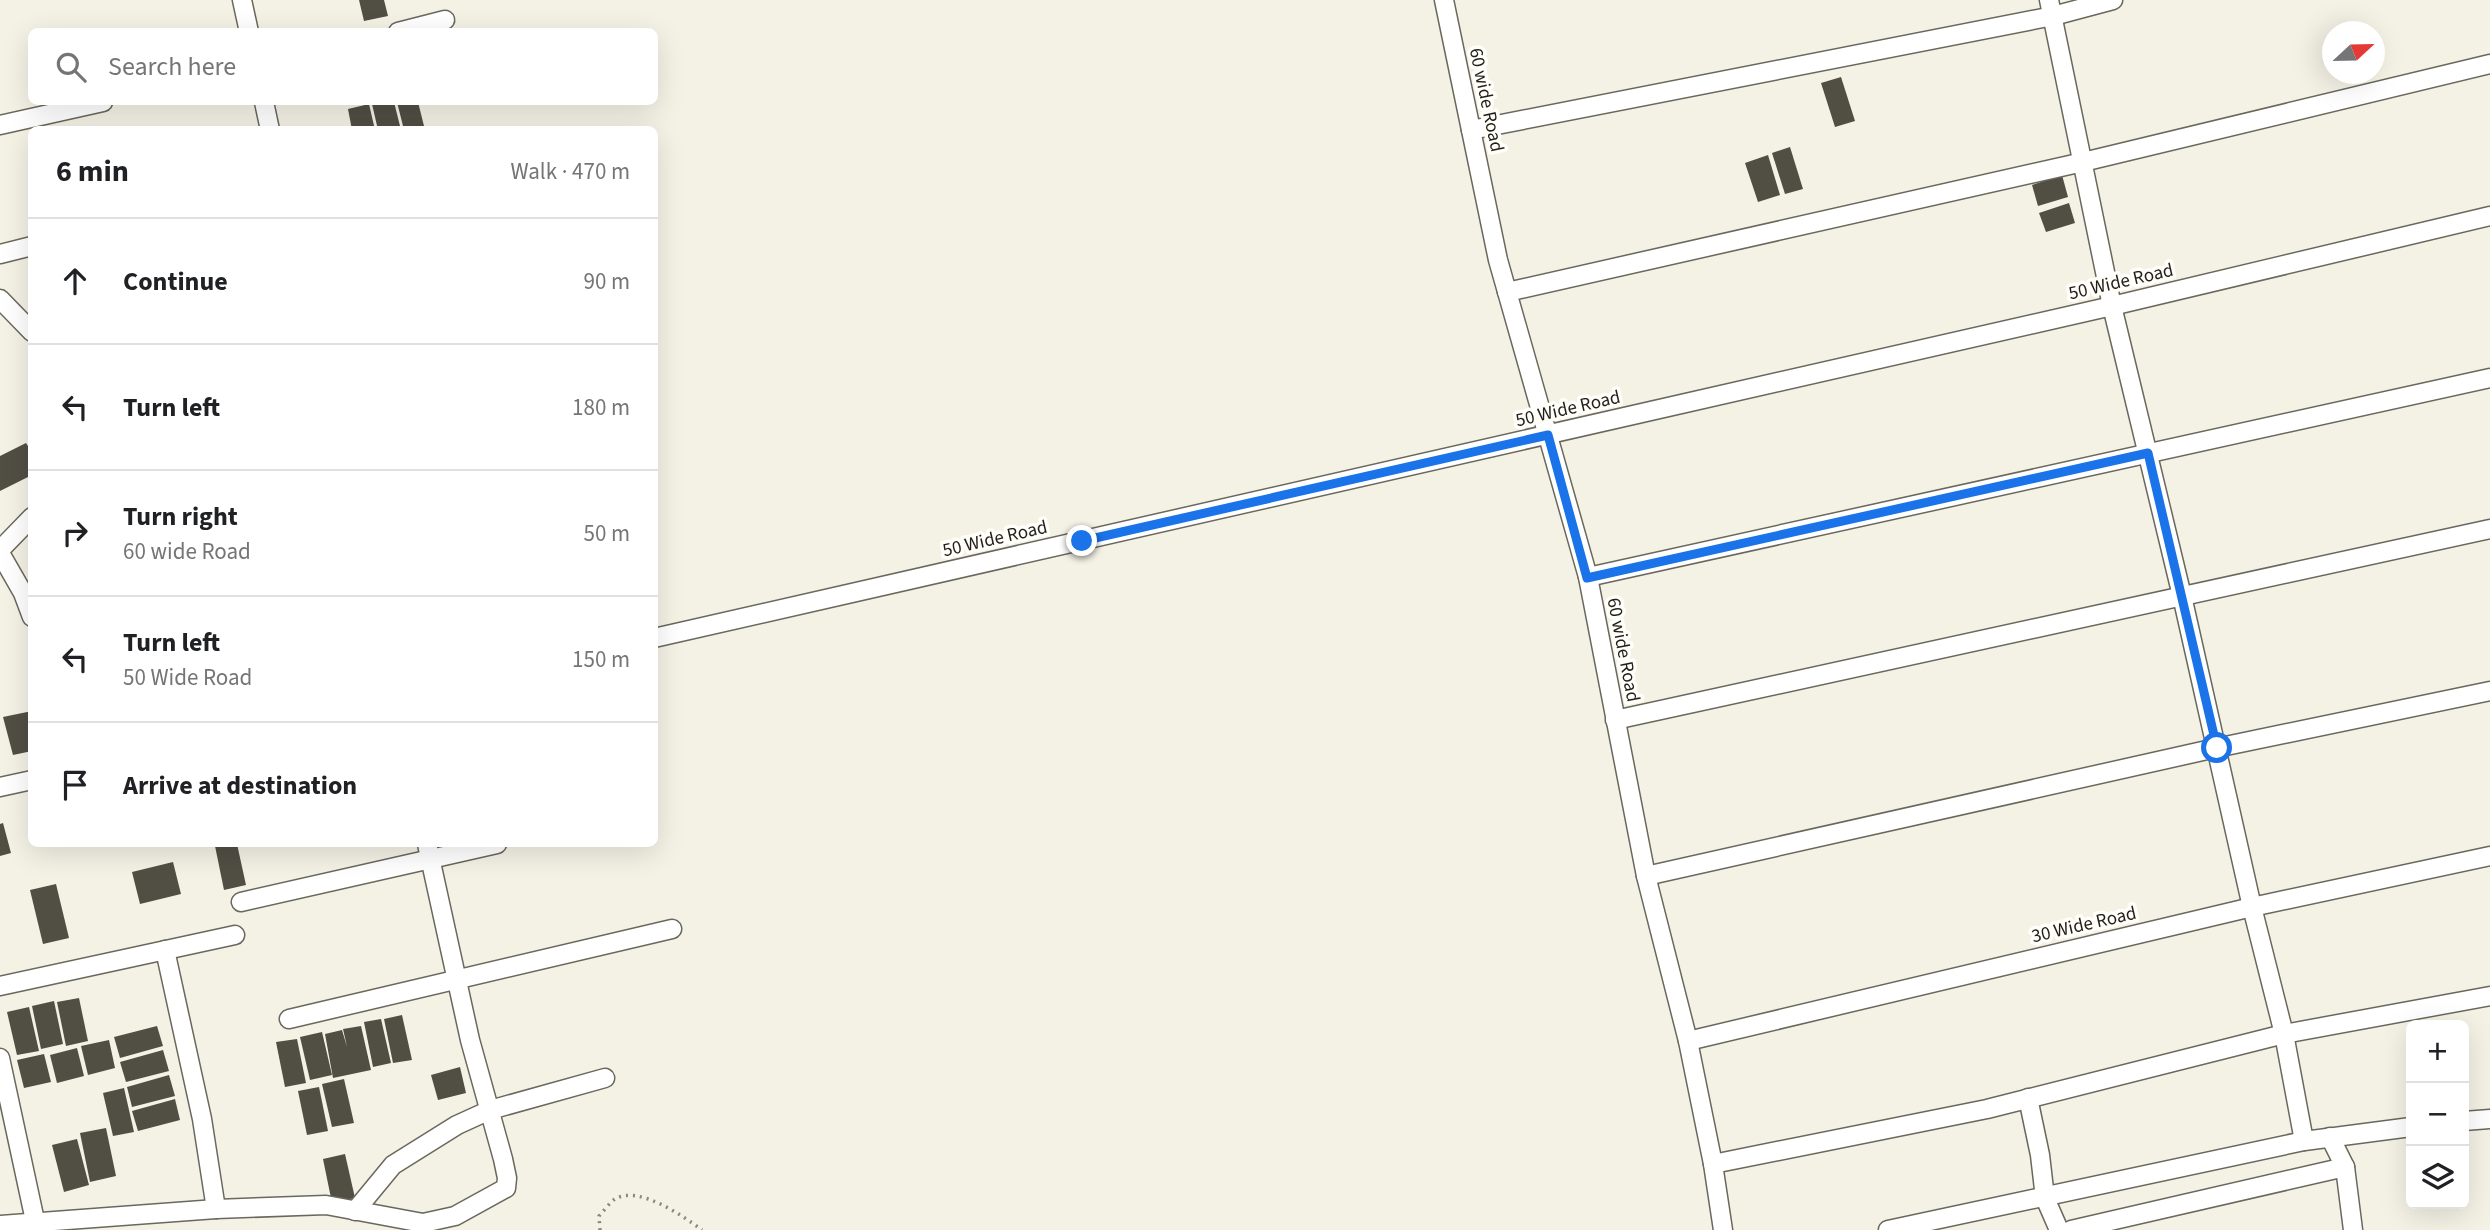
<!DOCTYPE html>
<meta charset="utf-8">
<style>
:root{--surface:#fff;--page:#f6f6f6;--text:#202124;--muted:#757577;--line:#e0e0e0}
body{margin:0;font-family:"Source Sans 3",sans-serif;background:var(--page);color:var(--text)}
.controls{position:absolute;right:21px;bottom:21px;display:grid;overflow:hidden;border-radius:10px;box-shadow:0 7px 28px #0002}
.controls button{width:63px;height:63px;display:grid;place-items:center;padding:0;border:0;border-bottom:2px solid var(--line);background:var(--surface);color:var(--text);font:35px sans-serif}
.compass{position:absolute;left:2322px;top:21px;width:63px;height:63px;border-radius:50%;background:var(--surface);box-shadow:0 7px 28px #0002;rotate:68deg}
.stop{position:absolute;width:21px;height:21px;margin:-16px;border:5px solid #1a73e8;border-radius:50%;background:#fff}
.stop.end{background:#1a73e8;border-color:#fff;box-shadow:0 2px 7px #0008}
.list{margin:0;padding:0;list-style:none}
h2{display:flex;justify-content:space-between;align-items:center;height:91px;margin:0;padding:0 28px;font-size:30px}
h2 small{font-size:23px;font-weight:400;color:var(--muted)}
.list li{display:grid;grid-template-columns:46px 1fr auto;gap:21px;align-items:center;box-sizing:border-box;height:126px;padding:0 28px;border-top:2px solid var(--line)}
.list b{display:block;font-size:26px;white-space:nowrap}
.list p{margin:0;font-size:23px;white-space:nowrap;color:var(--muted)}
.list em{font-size:23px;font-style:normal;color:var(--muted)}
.icon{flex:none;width:38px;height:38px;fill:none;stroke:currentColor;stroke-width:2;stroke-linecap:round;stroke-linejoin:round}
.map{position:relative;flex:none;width:2490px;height:1230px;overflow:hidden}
.search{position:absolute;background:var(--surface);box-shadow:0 7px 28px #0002;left:28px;top:28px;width:630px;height:77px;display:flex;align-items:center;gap:18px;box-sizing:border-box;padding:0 24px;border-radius:10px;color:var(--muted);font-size:26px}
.panel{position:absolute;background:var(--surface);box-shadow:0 7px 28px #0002;left:28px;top:126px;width:630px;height:721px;border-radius:10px}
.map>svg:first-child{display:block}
.building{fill:#514e44}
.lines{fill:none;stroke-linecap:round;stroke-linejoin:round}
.street-casing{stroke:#6a675c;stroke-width:21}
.path{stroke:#89877f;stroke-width:3.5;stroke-dasharray:2 5;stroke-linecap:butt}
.street{stroke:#fff;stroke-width:18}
.route{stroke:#1a73e8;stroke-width:9}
.labels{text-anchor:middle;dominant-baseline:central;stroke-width:7;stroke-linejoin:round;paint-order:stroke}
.street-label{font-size:19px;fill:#201f1b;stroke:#fffef9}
</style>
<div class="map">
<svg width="2490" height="1230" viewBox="0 0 2490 1230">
<rect width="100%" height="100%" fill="#f4f1e5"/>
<g class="building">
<polygon points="359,0 384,0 388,16 364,21"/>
<polygon points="1841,77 1855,121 1835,127 1821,83"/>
<polygon points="382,102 394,102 401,130 378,130 372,104"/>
<polygon points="397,102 418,102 425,130 404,130"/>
<polygon points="369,104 375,130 352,130 348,109"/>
<polygon points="1790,147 1803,189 1785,194 1772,153"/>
<polygon points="1768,155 1780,195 1758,202 1745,163"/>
<polygon points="2062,175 2068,197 2038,206 2032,185"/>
<polygon points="2069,203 2075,223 2046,232 2039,213"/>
<polygon points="26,443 32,452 32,475 0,491 0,456"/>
<polygon points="32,711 32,751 13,755 3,717"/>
<polygon points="3,823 11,853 0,856 0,824"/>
<polygon points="227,844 237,844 246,885 224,890 215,846"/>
<polygon points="173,862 181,894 140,904 132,872"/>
<polygon points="56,884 69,938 43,944 30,890"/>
<polygon points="79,998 88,1041 66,1046 57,1002"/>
<polygon points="54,1001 63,1044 41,1049 32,1006"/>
<polygon points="29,1007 39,1051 17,1055 7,1012"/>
<polygon points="402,1015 412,1060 393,1063 384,1019"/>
<polygon points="381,1019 391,1063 373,1067 364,1022"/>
<polygon points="157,1026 163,1046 120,1058 114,1037"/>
<polygon points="361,1026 371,1070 333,1078 325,1034 342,1030 347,1047 343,1029"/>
<polygon points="322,1032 332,1075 310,1080 300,1037"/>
<polygon points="297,1039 306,1083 285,1087 276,1042"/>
<polygon points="109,1040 115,1068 88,1075 81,1046"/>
<polygon points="77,1048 84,1076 57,1083 50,1055"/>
<polygon points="163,1050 169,1071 126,1082 120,1062"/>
<polygon points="44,1054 51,1082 24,1088 17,1060"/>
<polygon points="460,1067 466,1093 438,1100 431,1075"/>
<polygon points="169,1075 175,1096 132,1107 127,1087"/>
<polygon points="344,1079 354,1123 332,1127 322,1084"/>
<polygon points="319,1087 328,1131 307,1135 298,1091"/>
<polygon points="124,1088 134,1132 113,1136 103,1093"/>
<polygon points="175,1099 180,1120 138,1131 132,1111"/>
<polygon points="106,1128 116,1176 90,1182 80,1133"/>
<polygon points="77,1139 89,1185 64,1192 52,1145"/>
<polygon points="345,1154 355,1198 332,1203 323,1159"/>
</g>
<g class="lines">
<g class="street-casing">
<g id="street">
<polyline points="242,0 249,32"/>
<polyline points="1444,0 1498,260 1588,577 1646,876 1688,1041 1713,1164 1723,1230"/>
<polyline points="2049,0 2112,306 2182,596 2252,907 2284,1034 2304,1141"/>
<polyline points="398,32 445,20"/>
<polyline points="264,102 270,130"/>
<polyline points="0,125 103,102"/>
<polyline points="1471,130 2053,16 2113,0"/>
<polyline points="0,254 32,246"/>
<polyline points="1507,292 2083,162 2490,64"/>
<polyline points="0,299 32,332"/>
<polyline points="0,550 32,517"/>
<polyline points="0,553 23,593 32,617"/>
<polyline points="1588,577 2490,378"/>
<polyline points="654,638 2112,306 2490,216"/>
<polyline points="1615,720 2490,529"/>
<polyline points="0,787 32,780"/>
<polyline points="1646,876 2216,748 2490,691"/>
<polyline points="241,902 497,844"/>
<polyline points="165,950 202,1119 216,1209"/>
<polyline points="0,986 235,935"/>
<polyline points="289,1019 672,929"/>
<polyline points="1688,1041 2252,907 2490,856"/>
<polyline points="0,1058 37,1230"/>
<polyline points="2028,1098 2040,1155 2045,1198 2059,1230"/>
<polyline points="2464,1121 2490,1119"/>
<polyline points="2330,1137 2345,1167 2353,1230"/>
<polyline points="1713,1164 1987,1109 2284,1034 2490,996"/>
<polyline points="355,1211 393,1165 457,1125 490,1110 605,1078"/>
<polyline points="0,1225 216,1209 326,1205 423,1223 455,1216 506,1188 507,1178 503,1159 470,1040 427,844"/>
<polyline points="1888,1230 2304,1141 2411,1127"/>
<polyline points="2071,1230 2345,1167"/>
</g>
</g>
<path class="path" d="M 600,1230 L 599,1216 C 604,1211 609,1203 615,1199 C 639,1185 683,1216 702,1230"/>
<use href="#street" class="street"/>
</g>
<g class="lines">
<polyline class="route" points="1082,541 1548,435 1587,578 2148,453 2217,748"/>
</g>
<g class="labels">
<g class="street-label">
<text transform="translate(1486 100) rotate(78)">60 wide Road</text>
<text transform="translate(2121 282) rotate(-13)">50 Wide Road</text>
<text transform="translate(1568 409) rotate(-13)">50 Wide Road</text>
<text transform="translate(995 539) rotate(-13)">50 Wide Road</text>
<text transform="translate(1623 650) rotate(79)">60 wide Road</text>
<text transform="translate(2084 925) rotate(-13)">30 Wide Road</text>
</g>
</g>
</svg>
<div class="controls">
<button>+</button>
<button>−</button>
<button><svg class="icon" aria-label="layers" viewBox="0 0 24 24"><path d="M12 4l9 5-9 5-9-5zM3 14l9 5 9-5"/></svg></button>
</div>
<svg class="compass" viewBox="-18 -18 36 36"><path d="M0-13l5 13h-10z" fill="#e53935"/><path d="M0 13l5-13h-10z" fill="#757577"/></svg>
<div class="stop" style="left:2217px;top:748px"></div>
<div class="stop end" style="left:1082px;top:541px"></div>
<div class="search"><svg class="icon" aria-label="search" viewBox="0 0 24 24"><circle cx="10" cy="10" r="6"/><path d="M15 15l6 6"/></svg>Search here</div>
<section class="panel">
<h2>6 min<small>Walk · 470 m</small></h2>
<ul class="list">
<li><svg class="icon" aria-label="ahead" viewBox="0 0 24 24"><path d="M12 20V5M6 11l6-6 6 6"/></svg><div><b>Continue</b></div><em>90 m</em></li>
<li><svg class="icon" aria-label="left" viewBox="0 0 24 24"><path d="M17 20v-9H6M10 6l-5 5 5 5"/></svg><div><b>Turn left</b></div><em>180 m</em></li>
<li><svg class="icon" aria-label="right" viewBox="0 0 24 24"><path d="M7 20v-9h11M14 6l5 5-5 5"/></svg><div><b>Turn right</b><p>60 wide Road</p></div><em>50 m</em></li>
<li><svg class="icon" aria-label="left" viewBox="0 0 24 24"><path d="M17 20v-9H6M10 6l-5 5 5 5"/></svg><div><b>Turn left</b><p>50 Wide Road</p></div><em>150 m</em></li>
<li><svg class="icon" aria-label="arrive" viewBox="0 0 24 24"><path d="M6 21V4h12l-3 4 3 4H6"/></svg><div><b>Arrive at destination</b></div></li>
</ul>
</section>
</div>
